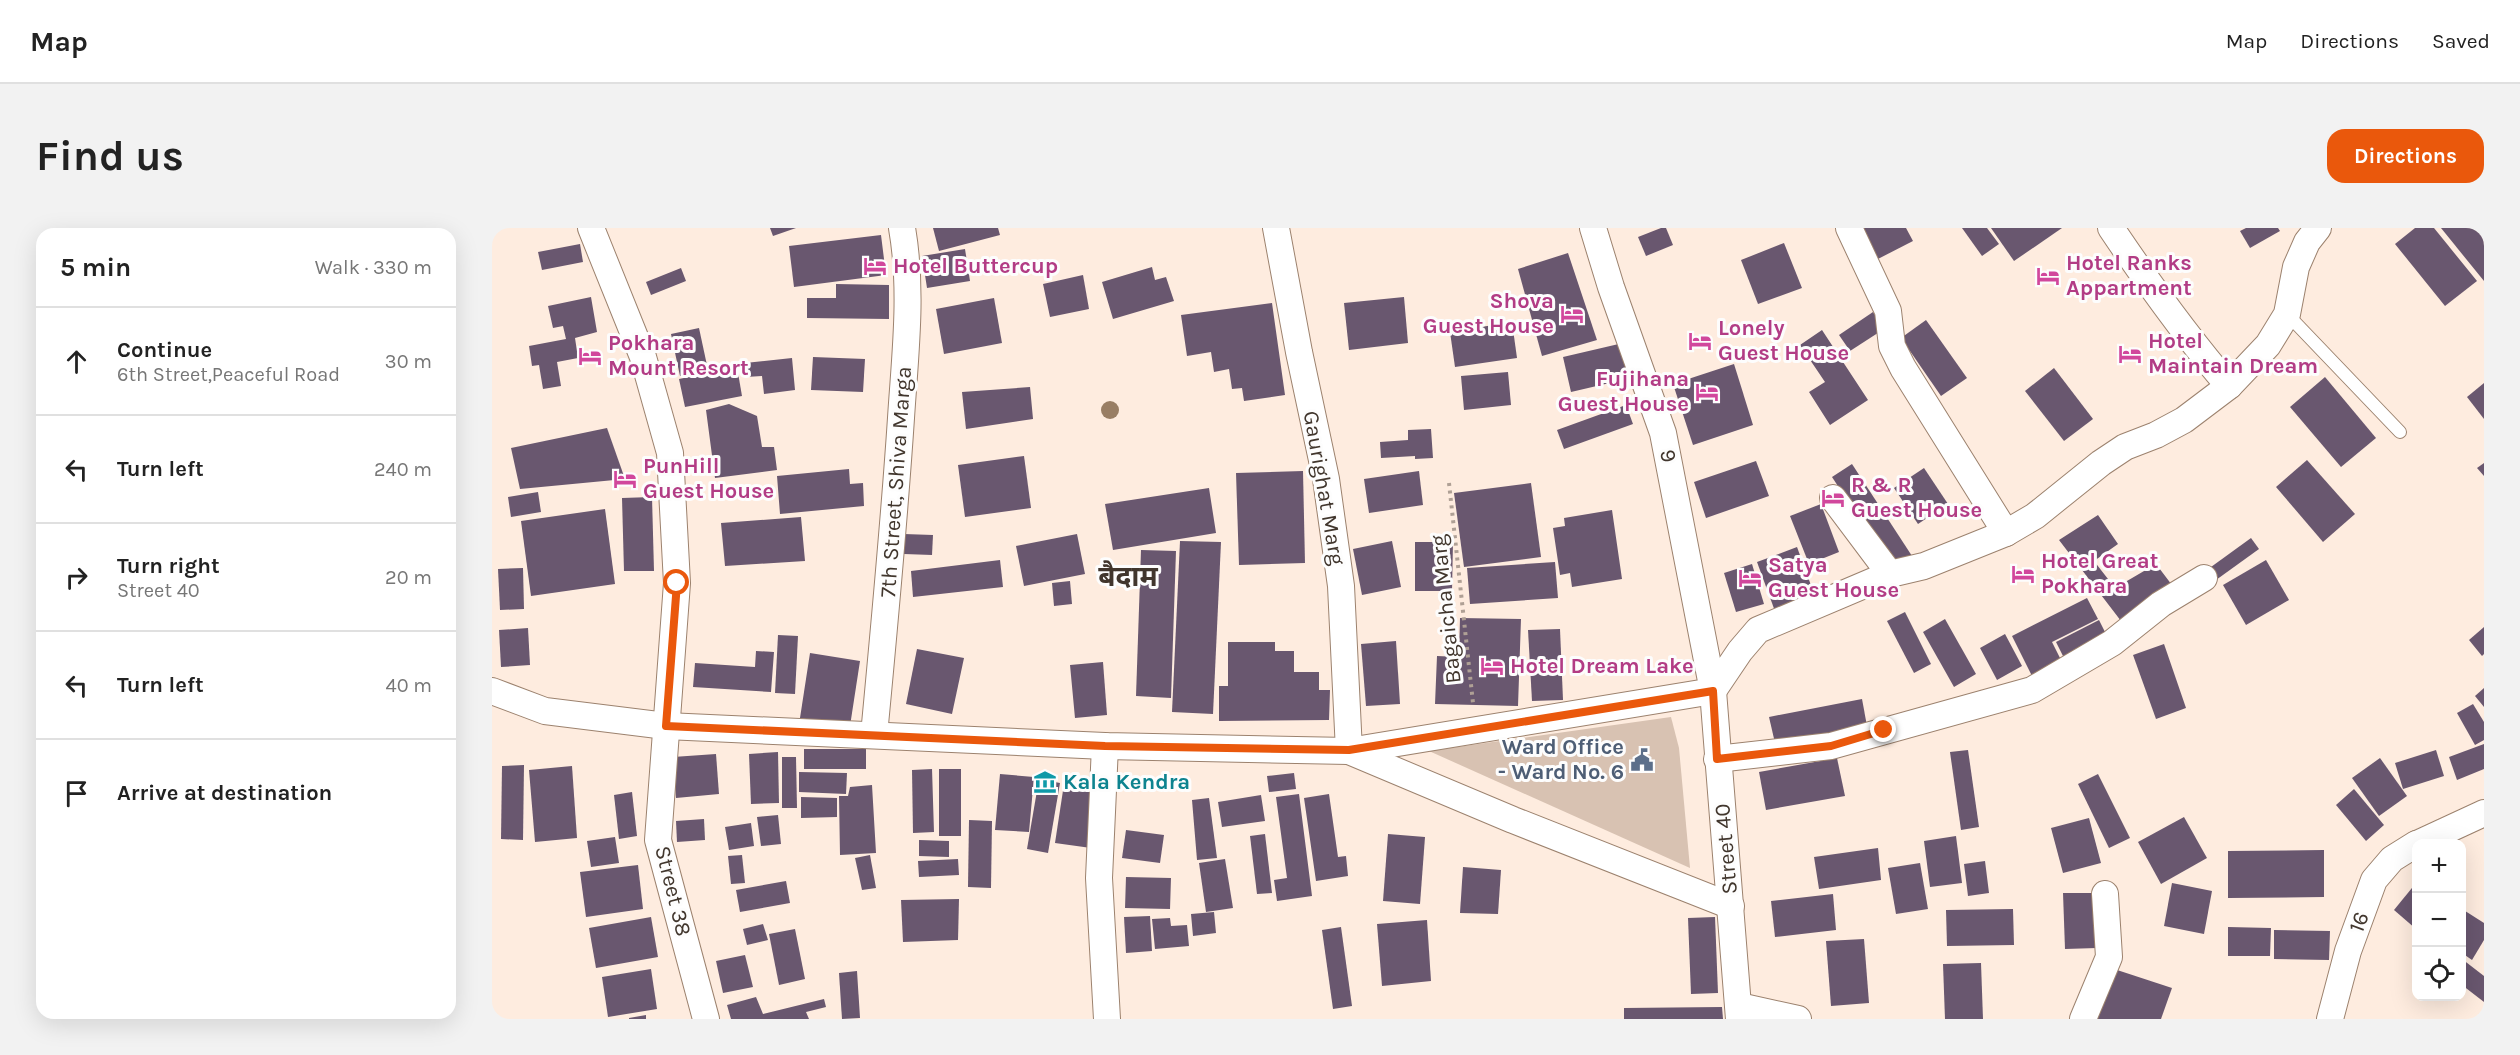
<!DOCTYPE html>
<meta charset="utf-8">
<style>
:root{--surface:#fff;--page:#f2f2f2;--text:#222;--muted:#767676;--line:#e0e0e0;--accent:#ea580c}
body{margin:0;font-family:Karla,"Noto Sans Devanagari",sans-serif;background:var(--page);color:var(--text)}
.controls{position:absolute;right:18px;bottom:18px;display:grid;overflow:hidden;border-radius:12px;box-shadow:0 6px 24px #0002}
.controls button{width:54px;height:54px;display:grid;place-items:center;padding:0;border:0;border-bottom:2px solid var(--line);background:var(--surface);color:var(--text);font:30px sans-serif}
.stop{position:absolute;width:18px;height:18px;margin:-14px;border:4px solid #ea580c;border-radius:50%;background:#fff}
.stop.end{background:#ea580c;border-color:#fff;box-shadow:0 2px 6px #0008}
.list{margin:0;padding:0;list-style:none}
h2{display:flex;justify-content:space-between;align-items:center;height:78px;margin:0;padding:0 24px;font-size:26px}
h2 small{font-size:20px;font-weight:400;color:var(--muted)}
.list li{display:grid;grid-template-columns:39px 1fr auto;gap:18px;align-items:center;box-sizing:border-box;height:108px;padding:0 24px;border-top:2px solid var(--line)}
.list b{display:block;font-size:22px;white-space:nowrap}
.list p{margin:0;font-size:20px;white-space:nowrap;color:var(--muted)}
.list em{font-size:20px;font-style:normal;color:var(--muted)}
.icon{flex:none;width:33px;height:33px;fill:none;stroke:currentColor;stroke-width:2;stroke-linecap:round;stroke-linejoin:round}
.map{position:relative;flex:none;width:1992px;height:791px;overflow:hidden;border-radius:18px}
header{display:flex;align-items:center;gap:36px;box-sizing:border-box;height:84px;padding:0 30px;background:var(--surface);border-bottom:2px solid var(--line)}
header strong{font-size:28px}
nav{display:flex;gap:33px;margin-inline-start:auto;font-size:21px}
.intro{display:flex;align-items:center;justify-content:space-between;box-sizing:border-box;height:144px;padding:0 36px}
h1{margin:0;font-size:42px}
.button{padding:15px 27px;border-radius:18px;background:var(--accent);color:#fff;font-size:21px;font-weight:700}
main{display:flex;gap:36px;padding:0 36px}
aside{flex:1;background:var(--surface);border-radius:18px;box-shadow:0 6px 24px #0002}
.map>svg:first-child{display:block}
.green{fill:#d8c2b2}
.building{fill:#69576f}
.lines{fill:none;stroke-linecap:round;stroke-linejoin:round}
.lane-casing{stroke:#9c826e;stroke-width:14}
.street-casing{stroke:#9c826e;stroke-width:28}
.path{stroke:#afa095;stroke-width:4;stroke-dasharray:3 4.5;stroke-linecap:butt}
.lane{stroke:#fff;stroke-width:12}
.street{stroke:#fff;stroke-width:26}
.tree{fill:#997e64}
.route{stroke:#ea580c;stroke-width:8}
.labels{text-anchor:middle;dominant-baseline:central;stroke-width:6;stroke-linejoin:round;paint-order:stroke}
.hotel-label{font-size:22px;font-weight:bold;fill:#b23c85;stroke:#fdfdfd;text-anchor:start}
.street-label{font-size:22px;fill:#41362d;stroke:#fdfdfd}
.service-label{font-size:22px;font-weight:bold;fill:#4e5e75;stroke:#fdfdfd;text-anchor:end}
.culture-label{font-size:22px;font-weight:bold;fill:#0d838f;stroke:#fdfdfd;text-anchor:start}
.district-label{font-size:28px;font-weight:bold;fill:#41362d;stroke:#fdfdfd}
</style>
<header>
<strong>Map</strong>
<nav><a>Map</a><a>Directions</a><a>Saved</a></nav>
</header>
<div class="intro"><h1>Find us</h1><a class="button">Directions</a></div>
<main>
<aside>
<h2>5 min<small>Walk · 330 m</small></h2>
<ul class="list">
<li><svg class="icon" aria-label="ahead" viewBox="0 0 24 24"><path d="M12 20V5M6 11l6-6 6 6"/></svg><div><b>Continue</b><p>6th Street,Peaceful Road</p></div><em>30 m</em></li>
<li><svg class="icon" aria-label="left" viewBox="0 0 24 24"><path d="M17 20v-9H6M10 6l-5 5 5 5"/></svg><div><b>Turn left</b></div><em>240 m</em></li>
<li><svg class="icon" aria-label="right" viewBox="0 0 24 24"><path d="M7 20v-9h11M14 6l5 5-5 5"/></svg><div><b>Turn right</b><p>Street 40</p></div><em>20 m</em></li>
<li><svg class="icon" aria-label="left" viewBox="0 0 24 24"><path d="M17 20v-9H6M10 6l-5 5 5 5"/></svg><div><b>Turn left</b></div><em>40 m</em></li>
<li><svg class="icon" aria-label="arrive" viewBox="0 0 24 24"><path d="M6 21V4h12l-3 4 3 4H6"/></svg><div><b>Arrive at destination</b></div></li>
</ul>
</aside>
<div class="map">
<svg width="1992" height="791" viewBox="0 0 1992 791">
<rect width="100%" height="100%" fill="#feecdf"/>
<polygon class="green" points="1179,489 1187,520 1198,640 937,523"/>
<g class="building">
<polygon points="278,0 304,0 281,8"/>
<polygon points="441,0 506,0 508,7 447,23"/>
<polygon points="1169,0 1174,0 1181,17 1154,28 1146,9"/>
<polygon points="1365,0 1414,0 1421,13 1382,33"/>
<polygon points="1470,0 1495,0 1507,16 1490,28"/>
<polygon points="1499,0 1570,0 1522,33"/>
<polygon points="1754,0 1786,0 1788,3 1758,20 1748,3"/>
<polygon points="1923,0 1942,0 1985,53 1953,78 1903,16"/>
<polygon points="1949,0 1992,0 1992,53"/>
<polygon points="389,7 394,47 302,59 297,18"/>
<polygon points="1292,15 1310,60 1266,76 1249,32"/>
<polygon points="88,16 91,34 50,42 46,24"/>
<polygon points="473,21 478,53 435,60 430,28"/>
<polygon points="1076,25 1105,112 1050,128 1026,41"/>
<polygon points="660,39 663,52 674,49 682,73 621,91 610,54"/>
<polygon points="189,40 194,53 159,67 154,54"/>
<polygon points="591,47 597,81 558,89 551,56"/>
<polygon points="344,56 397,57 397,91 315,90 315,70 344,70"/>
<polygon points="99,69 105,104 83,110 86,130 65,134 69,158 51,161 47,137 40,138 37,118 74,111 71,98 61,100 56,78"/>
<polygon points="912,69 916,115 857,122 852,75"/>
<polygon points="502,70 510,115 452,126 444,81"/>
<polygon points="780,75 793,167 752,173 750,160 740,161 737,141 722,144 719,124 695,128 689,87"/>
<polygon points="1381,84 1392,101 1358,123 1347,107"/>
<polygon points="1434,92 1475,150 1449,168 1409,110"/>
<polygon points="1020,94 1025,130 963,139 958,104"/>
<polygon points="207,100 216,142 188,148 179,106"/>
<polygon points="1330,102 1376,172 1338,197 1317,164 1333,154 1308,117"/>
<polygon points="1131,115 1139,150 1079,164 1071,129"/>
<polygon points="321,129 373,131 371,164 319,162"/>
<polygon points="300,130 303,162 272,166 270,148 254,149 253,135"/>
<polygon points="1242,136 1261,197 1201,217 1181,156"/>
<polygon points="245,139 250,168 193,179 187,151"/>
<polygon points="1562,140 1601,191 1572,213 1533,163"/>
<polygon points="1016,144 1019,177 972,182 969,148"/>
<polygon points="1833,149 1884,210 1849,239 1798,179"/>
<polygon points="1992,155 1992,191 1975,169"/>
<polygon points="538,159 541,191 474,201 470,164"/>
<polygon points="237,176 265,188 270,219 282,219 285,242 223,250 214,182"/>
<polygon points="1134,177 1141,196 1072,221 1065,202"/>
<polygon points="115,200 133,251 28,261 19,220"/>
<polygon points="939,201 941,230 923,231 923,228 889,230 888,214 916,212 916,202"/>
<polygon points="532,228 539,280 473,289 466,237"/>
<polygon points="1815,232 1863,286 1831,314 1784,259"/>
<polygon points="1264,233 1277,268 1214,290 1202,254"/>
<polygon points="1992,235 1992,248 1985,240"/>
<polygon points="1360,236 1420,328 1400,341 1340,249"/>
<polygon points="1432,240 1456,276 1426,296 1402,260"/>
<polygon points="357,241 358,256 371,255 372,278 288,286 285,248"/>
<polygon points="811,243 813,335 747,337 744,245"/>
<polygon points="927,243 931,277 877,285 872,251"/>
<polygon points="1039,255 1049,329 972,339 962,265"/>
<polygon points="717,260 724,305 621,322 613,276"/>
<polygon points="46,264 49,284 19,289 16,269"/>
<polygon points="160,269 162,343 132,343 130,270"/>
<polygon points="1329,276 1347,324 1317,336 1298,288"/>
<polygon points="113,281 123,356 39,368 29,293"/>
<polygon points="1120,282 1130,351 1080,359 1078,345 1068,347 1061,300 1073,298 1072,290"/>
<polygon points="1606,287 1626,316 1602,333 1623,360 1664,336 1683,361 1629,393 1567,312"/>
<polygon points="309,289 313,333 233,338 229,295"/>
<polygon points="412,306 441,307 440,327 412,326"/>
<polygon points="585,306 593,346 532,358 524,318"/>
<polygon points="1759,310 1767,321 1724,352 1719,339"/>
<polygon points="688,313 729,314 721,486 680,484"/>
<polygon points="900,313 909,359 870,367 861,321"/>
<polygon points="923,314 961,314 960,363 923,363"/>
<polygon points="1305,319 1324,371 1284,386 1265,334"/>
<polygon points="649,322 684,323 679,470 644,468"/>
<polygon points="508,332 511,359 421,369 419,343"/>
<polygon points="1774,332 1797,372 1754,397 1731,357"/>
<polygon points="1063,334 1066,370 978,376 975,340"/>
<polygon points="1260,336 1272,376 1244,384 1232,345"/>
<polygon points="31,340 32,381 8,382 6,341"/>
<polygon points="578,353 580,376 562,378 560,355"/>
<polygon points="1595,370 1606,391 1560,414 1571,436 1542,452 1520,408"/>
<polygon points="1413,384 1439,436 1422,445 1395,393"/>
<polygon points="968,390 1029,391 1026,478 943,476 945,428 967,429"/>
<polygon points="1453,391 1484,446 1462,459 1431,404"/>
<polygon points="1607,392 1617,412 1574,434 1564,414"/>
<polygon points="1992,399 1992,426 1990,428 1977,412"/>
<polygon points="36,400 38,437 9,439 7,402"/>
<polygon points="1068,401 1071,472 1040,473 1036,402"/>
<polygon points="1513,406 1530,438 1505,452 1488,420"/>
<polygon points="286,407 306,408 303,466 283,465"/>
<polygon points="904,413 908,476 874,478 869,416"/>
<polygon points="736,414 783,414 783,423 802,423 802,444 827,444 827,462 838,462 837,492 727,493 727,458 736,458"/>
<polygon points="1672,416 1694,480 1664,491 1641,427"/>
<polygon points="425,421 472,430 460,486 414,476"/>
<polygon points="264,423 282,424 279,464 201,459 203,435 263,439"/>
<polygon points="318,425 368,433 358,498 308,490"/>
<polygon points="611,434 615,487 583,490 578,437"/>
<polygon points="1992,460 1992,479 1983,468"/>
<polygon points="1370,471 1375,498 1283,515 1277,489"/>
<polygon points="1981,476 1992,494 1992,512 1983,517 1965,485"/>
<polygon points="1992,516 1992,541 1965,552 1957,529"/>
<rect x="312" y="521" width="62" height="20"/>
<polygon points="1476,522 1487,599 1469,602 1458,524"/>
<polygon points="1944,522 1952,548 1911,561 1903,535"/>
<polygon points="286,524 287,575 259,576 257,526"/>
<polygon points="224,526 227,566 184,570 181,529"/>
<polygon points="290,529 304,529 305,580 290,580"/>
<polygon points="1345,530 1353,568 1274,582 1267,544"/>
<polygon points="1888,530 1915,568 1887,588 1860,550"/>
<polygon points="32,537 31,612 9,611 10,538"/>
<polygon points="80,538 85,610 43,614 37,542"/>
<polygon points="440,541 442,604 421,605 420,542"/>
<rect x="447" y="541" width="22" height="67"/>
<polygon points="307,544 355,545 354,566 307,564"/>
<polygon points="802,545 804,561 777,564 775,548"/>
<polygon points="508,546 542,549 537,604 503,602"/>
<polygon points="1606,546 1638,610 1617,620 1586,556"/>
<polygon points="547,551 568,555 556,625 535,621"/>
<polygon points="572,556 607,561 599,620 563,615"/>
<polygon points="380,557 384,625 348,627 347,568 356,568 358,559"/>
<polygon points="1862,561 1892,597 1874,613 1844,577"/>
<polygon points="140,564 145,608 127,611 122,567"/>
<polygon points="807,566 820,668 785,673 782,652 795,650 784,569"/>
<polygon points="837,566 846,629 854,628 856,648 824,653 812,570"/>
<polygon points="769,567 773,593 730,599 726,574"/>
<polygon points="309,569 345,570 345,589 309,590"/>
<polygon points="717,570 725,630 705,632 700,572"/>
<polygon points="286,587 289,616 269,618 265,589"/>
<polygon points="1692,589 1715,630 1669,656 1646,614"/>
<polygon points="1597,590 1609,635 1571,645 1559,600"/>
<polygon points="212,591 213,612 185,614 184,593"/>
<polygon points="477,592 500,593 499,660 476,659"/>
<polygon points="259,595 262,618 237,622 233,599"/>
<polygon points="634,602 672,607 668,635 630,630"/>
<polygon points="773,606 780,665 765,666 758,608"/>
<polygon points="896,606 933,609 928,676 891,673"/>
<polygon points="1464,608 1470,655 1438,659 1432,613"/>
<polygon points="123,609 127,635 99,639 95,613"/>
<polygon points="427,612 457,613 457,629 427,628"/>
<polygon points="1386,620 1389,652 1327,661 1322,629"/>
<polygon points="1832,622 1832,669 1736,670 1736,623"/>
<polygon points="250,627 253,655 239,656 236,628"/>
<polygon points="378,627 384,660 370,662 363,630"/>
<polygon points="466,631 467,647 427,649 426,633"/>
<polygon points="733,631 741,680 714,684 707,635"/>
<polygon points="1493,633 1497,665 1476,668 1472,636"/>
<polygon points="1428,635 1436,681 1404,686 1396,640"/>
<polygon points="146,637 151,681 94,689 88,644"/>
<polygon points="971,639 1009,642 1006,686 968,685"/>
<polygon points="634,649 679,650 678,681 633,680"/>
<polygon points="294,653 298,675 248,684 244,662"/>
<polygon points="1680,655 1720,663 1712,706 1672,698"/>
<polygon points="1924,655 1924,701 1902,682"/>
<polygon points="1571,665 1604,665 1605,720 1573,721"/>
<polygon points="1341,666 1344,702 1283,709 1279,673"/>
<polygon points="467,671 466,712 411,714 409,672"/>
<polygon points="1521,681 1522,717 1455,718 1454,682"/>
<polygon points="1970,681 1992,695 1992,712 1980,732 1970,725"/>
<polygon points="722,684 724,705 701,708 699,686"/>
<polygon points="658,688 660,723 634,725 632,689"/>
<polygon points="159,689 166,729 104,740 97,700"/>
<polygon points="1223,689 1226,765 1199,766 1196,690"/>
<polygon points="678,690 679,698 695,697 697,718 663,721 660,691"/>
<polygon points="935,692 939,753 890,758 885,696"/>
<polygon points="271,696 276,712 255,717 251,701"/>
<polygon points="849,699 860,778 841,781 830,702"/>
<polygon points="1736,699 1779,700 1778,728 1736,728"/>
<polygon points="303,701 313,751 287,757 277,706"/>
<polygon points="1782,702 1838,703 1837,732 1782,731"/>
<polygon points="1372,711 1377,775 1339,778 1334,713"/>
<polygon points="253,727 261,759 231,765 224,733"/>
<polygon points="1970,731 1992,748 1992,774 1970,757"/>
<polygon points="1489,735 1491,791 1453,791 1451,736"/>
<polygon points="1619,740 1680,760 1669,791 1602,791"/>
<polygon points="159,741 165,781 116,789 110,749"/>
<polygon points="365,743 368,790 350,791 347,745"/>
<polygon points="264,769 271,786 332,771 334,779 314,784 317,791 239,791 235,777"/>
<polygon points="1230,779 1231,791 1132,791 1132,780"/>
<polygon points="154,787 154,791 137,791 137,790"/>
</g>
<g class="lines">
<g class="lane-casing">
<polyline id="lane" points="1795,86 1908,204"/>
</g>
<g class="street-casing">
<g id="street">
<polyline points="99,0 151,129 178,225 185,355 166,612 214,791"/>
<polyline points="784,0 807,124 834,251 849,358 857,523 1021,592 1239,678"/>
<polyline points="1101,0 1119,59 1171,205 1221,463 1247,791"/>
<polyline points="1357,0 1396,83 1400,118 1411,140 1514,305"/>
<path d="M 1619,0 C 1656,55 1694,108 1737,158"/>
<polyline points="1341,270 1398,346"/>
<polyline points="0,463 53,483 174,498 613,518 857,523 1221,463 1248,423 1266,402 1398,346 1432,338 1514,305 1543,288 1609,235 1633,219 1664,207 1692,192 1737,158 1776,117 1795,86 1804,39 1815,14 1826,0"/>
<path d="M 382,507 C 392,402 402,296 409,190 C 413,127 421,63 410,0"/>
<polyline points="613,518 607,650 615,791"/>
<polyline points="1225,531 1339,518 1540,462 1620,415 1669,376 1712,350"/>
<polyline points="1925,616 1992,585"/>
<polyline points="1247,778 1306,791"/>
<polyline points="1591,791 1617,729 1613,666"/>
<polyline points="1838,791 1856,723 1882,652 1900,631 1924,616"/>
</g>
</g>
<polyline class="path" points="957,255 981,475"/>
<use href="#lane" class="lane"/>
<use href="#street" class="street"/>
</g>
<circle class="tree" cx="618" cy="182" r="9"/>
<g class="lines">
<polyline class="route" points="185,355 174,498 613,518 857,522 1221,463 1225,531 1339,518 1392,502"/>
</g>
<defs>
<g id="hotel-bare" transform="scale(1.8)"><path d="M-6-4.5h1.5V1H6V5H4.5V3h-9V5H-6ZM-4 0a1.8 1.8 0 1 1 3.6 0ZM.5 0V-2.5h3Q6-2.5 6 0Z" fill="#d1479c" stroke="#fdfdfd" stroke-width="2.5" paint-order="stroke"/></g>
<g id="civic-bare" transform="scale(1.8)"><path d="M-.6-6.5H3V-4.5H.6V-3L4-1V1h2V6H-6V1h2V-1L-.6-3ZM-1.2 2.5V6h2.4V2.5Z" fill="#5c6f8a" stroke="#fdfdfd" stroke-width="2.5" paint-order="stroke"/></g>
<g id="museum-bare" transform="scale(1.8)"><path d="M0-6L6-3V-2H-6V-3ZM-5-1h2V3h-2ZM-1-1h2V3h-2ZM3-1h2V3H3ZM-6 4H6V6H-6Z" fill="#0f9aa8" stroke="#fdfdfd" stroke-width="2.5" paint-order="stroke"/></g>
</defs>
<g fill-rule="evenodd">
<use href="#hotel-bare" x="383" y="38"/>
<use href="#hotel-bare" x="1556" y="48"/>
<use href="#hotel-bare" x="1080" y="86"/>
<use href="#hotel-bare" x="1208" y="113"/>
<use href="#hotel-bare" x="1638" y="126"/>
<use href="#hotel-bare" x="98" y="128"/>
<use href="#hotel-bare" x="1215" y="164"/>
<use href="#hotel-bare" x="133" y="251"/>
<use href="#hotel-bare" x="1341" y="270"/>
<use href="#hotel-bare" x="1531" y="346"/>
<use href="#hotel-bare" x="1258" y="350"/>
<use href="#hotel-bare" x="1000" y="438"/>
<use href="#civic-bare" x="1150" y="532"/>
<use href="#museum-bare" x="553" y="554"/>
</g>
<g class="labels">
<g class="hotel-label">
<text x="1574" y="35">Hotel Ranks<tspan x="1574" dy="25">Appartment</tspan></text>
<text x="401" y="38">Hotel Buttercup</text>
<text x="1062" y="73" text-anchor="end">Shova<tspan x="1062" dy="25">Guest House</tspan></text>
<text x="1226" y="100">Lonely<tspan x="1226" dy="25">Guest House</tspan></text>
<text x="1656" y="113">Hotel<tspan x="1656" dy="25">Maintain Dream</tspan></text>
<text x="116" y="115">Pokhara<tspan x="116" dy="25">Mount Resort</tspan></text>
<text x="1197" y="151" text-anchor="end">Fujihana<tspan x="1197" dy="25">Guest House</tspan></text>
<text x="151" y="238">PunHill<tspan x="151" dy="25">Guest House</tspan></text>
<text x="1359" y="257">R &amp; R<tspan x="1359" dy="25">Guest House</tspan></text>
<text x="1549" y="333">Hotel Great<tspan x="1549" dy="25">Pokhara</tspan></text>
<text x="1276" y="337">Satya<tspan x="1276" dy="25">Guest House</tspan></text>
<text x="1018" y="438">Hotel Dream Lake</text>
</g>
<g class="street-label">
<text transform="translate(1176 228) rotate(79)">9</text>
<text transform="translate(404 254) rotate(-86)">7th Street, Shiva Marga</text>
<text transform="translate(832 260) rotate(80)">Gaurighat Marg</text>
<text transform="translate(954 381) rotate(-96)">Bagaicha Marg</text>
<text transform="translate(1234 621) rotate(-95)">Street 40</text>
<text transform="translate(181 663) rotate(76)">Street 38</text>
<text transform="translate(1867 694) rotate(-70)">16</text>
</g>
<g class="service-label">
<text x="1132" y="519">Ward Office<tspan x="1132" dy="25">- Ward No. 6</tspan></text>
</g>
<g class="culture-label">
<text x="571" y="554">Kala Kendra</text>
</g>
<g class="district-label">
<text x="636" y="348">बैदाम</text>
</g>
</g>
</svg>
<div class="controls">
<button>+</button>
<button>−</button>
<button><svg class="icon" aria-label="locate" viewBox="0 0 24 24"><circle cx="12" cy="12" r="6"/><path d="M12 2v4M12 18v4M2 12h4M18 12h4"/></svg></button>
</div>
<div class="stop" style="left:185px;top:355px"></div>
<div class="stop end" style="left:1392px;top:502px"></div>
</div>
</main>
